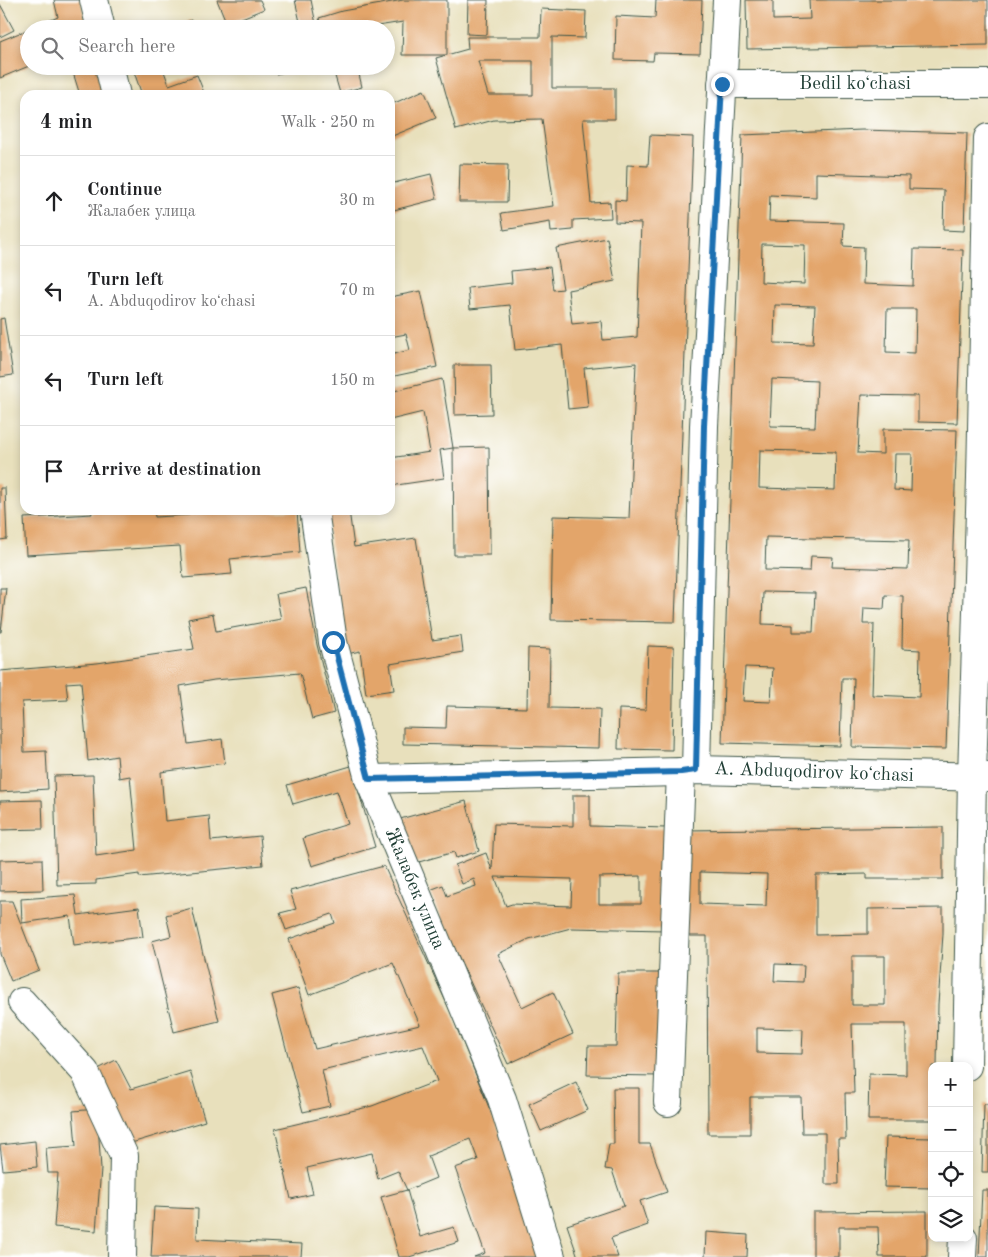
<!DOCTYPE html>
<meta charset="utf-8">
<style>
:root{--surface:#fff;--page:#f6f6f6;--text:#202124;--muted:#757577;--line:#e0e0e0}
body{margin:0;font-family:"Old Standard TT",serif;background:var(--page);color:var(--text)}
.controls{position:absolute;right:15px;bottom:15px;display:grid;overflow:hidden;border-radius:10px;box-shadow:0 2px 8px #0003}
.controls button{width:45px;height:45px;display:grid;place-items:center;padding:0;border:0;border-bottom:1px solid var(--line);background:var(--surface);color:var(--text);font:25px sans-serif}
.stop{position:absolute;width:15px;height:15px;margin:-11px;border:4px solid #1f6fb2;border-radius:50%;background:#fff}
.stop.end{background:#1f6fb2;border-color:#fff;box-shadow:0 1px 5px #0008}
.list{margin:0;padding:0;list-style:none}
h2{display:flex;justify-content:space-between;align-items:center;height:65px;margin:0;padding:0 20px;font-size:21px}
h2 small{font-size:16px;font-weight:400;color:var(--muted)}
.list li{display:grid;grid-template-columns:32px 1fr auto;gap:15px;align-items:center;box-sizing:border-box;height:90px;padding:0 20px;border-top:1px solid var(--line)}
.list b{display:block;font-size:19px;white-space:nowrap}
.list p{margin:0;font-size:16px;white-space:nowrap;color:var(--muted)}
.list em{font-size:16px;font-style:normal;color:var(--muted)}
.icon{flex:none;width:28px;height:28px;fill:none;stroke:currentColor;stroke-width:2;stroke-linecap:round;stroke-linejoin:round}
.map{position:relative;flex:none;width:988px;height:1257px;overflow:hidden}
.search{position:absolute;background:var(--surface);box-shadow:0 2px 8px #0003;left:20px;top:20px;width:375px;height:55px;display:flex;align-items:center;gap:12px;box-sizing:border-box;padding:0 18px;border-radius:28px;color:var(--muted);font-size:19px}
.panel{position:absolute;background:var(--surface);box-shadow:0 2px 8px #0003;left:20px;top:90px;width:375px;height:425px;border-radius:15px}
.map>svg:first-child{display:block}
.building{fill:#e3a56a;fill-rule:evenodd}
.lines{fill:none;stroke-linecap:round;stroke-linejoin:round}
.minor-casing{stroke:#3d5548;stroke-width:30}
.minor{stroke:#fff;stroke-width:28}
.route{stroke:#1f6fb2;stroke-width:6}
.labels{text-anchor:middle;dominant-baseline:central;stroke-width:4.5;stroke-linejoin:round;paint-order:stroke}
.street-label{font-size:19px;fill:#1f3d34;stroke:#fff}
</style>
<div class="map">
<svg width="988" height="1257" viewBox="0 0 988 1257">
<rect width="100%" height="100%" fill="#fff"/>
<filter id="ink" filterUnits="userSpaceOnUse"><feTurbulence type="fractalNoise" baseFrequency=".02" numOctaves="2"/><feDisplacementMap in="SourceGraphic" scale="10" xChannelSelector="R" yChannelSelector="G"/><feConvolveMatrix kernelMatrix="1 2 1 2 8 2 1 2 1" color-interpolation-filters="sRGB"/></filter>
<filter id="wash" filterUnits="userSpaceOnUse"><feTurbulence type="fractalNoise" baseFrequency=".0096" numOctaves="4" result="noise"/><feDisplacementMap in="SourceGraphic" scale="20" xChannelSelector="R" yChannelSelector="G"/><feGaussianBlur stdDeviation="1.12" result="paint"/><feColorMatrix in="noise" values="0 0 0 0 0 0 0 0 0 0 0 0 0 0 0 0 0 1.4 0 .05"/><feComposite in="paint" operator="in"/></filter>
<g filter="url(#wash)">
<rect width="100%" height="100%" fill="#e8e0bc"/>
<g id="blocks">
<g class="building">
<polygon points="54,0 81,0 87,29 30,29 58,17"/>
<polygon points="217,0 260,0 264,9 227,24"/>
<polygon points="295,0 311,0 317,29 276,29 300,22"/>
<polygon points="403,0 447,0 447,55 402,55 403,22 358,29 322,29 319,18 342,11"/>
<polygon points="468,0 488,0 487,35 467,34"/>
<polygon points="656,0 702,0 700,54 654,53 653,61 615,60 616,16 655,18"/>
<polygon points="746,0 773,0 773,20 810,19 809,0 988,0 988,45 747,49"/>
<polygon points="0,4 14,30 0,37"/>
<path d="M 541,9 L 586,11 L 585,38 L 552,37 L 552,88 L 615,88 L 615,119 L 583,119 L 591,203 L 610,202 L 611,218 L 573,220 L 573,230 L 551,232 L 550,222 L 504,230 L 501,213 L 554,206 L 542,119 L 494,120 L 456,130 L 436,58 L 468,49 L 467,37 L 540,37 ZM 478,61 L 533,61 L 533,95 L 488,95 Z"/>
<polygon points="191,20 194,29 178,29 176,26"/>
<polygon points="29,29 29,66 0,78 0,41"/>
<polygon points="71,66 97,66 106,95 80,95"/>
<polygon points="132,66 162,66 169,85 197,75 205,95 142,95"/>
<polygon points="274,66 307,66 307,67 276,74"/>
<polygon points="332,66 357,66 362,87 340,93"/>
<polygon points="424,90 436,118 390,137 390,105"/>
<path d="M 862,130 L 967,133 L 964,231 L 943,230 L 944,190 L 909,189 L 909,176 L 816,173 L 816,197 L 770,195 L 769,221 L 844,223 L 843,246 L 864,247 L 863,284 L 913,286 L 914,249 L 963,250 L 957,423 L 918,422 L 918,396 L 861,395 L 858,453 L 883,454 L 883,429 L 957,430 L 946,749 L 852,747 L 854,678 L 842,678 L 840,746 L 722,743 L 742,135 ZM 762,244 L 805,245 L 804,284 L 761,282 ZM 775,305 L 815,306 L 813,344 L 774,343 ZM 887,309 L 916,309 L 915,353 L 886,352 ZM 772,379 L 817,381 L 815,427 L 770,426 ZM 760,450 L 836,452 L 835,490 L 759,488 ZM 895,454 L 912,454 L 911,491 L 894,490 ZM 766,537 L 909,540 L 908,569 L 832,567 L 833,557 L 811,556 L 810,571 L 765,570 ZM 763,592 L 815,593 L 813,632 L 793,632 L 793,625 L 762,624 ZM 885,595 L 903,596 L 902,649 L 920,650 L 919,697 L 872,695 L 874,624 L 863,624 L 864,608 L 884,609 ZM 745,667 L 773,668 L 771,702 L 743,701 Z"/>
<polygon points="650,135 693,137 675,622 551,620 553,516 629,518 636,363 584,368 588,407 568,409 562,345 515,350 510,305 470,309 468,288 512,283 511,271 550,267 553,290 563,289 556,248 607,238 615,281 568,290 572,324 601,321 603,340 637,337 641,223 615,222 615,200 626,201 627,165 648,166"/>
<polygon points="460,164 508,165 507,202 459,202"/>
<polygon points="431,174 437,199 390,211 390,184"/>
<polygon points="421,291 437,367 390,377 390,355 410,350 406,334 390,337 390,297"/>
<polygon points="4,318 13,375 0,377 0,319"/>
<polygon points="454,365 491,365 492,414 455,415"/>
<polygon points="442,379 453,448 440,450 444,478 390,486 390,458 430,452 423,412 390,420 390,392"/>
<polygon points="489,447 490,555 454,555 453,448"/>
<polygon points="0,488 5,488 7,539 0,540"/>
<polygon points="91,510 154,510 155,517 189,515 189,510 248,510 248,512 297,510 300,552 230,559 232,574 183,578 180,546 26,555 24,518 92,514"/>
<polygon points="325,510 349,510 354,547 416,538 432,640 461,636 463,652 390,664 394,690 366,694 360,651 347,654"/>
<polygon points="0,588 6,588 1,632 0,632"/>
<polygon points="306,588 317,645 334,713 312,719 300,673 214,680 180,686 188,744 222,739 225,763 161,772 165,821 209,816 211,841 260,836 263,865 139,877 139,874 96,880 96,884 57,885 54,776 93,775 96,856 137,850 130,776 119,778 117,756 88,761 81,682 66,683 68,700 22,702 24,752 46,751 48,789 0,792 0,671 97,663 194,649 188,619 213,614 216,631 281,619 276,594"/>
<polygon points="648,646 674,647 672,750 618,749 619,709 646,710"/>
<polygon points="528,648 550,649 549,708 600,709 599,748 403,744 403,727 446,728 447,706 527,708"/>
<polygon points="351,766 375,847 312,866 303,838 348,824 337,791 293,804 287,785"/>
<path d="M 573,795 L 590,795 L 590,826 L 667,828 L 665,930 L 571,928 L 529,939 L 498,954 L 522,1007 L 553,992 L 573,1034 L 508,1064 L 446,929 L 430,890 L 443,885 L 447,896 L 476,886 L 474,879 L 462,884 L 455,865 L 486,853 L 492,870 L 494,824 L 573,826 ZM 641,876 L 641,904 L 599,904 L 599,877 ZM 495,877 L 572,879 L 571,906 L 512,904 L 506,906 Z"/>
<polygon points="42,800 43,829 0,830 0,801"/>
<polygon points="466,801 479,851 456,858 454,852 412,864 400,819"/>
<path d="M 943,827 L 943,879 L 867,879 L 867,874 L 816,875 L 816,935 L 868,934 L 868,909 L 943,908 L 943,934 L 938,1004 L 937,1066 L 932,1066 L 932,1120 L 868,1120 L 869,1074 L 906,1075 L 906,1024 L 852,1024 L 854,1093 L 845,1093 L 846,1139 L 838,1139 L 839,1184 L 825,1184 L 825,1133 L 802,1133 L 801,1097 L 750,1097 L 750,1134 L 708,1134 L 707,936 L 684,936 L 684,830 ZM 700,872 L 767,874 L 766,906 L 700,904 ZM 852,956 L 885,956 L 885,1005 L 852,1005 ZM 775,964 L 804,965 L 803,982 L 774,981 ZM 757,1028 L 803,1029 L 802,1054 L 757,1053 Z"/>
<polygon points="42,859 43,890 0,891 0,860"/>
<polygon points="384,866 451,1013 506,1150 543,1257 474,1257 485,1253 455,1168 478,1160 470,1139 428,1156 436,1178 407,1190 398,1171 378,1179 372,1153 307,1168 313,1194 291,1199 275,1129 372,1106 437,1081 423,1046 322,1070 330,1106 303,1112 272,995 298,988 315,1049 420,1025 393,963 309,995 289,939 335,923 332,914 286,930 280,913 296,909 290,891"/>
<polygon points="75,895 78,915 139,907 143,937 74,945 70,916 22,923 21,899"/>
<polygon points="0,901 12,901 39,970 11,981 0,954"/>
<polygon points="192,908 219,1021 174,1032 152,941 171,936 166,915"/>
<polygon points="618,973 664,973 662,1076 587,1075 588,1046 616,1046"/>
<polygon points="116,1060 131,1089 190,1071 205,1121 128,1144 92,1072"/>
<polygon points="576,1082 588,1110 541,1131 529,1104"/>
<polygon points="613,1088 639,1088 639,1144 650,1144 667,1192 640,1201 648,1225 611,1238 618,1257 578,1257 567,1225 624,1206 612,1170 605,1169 609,1144 614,1144"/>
<polygon points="984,1104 988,1104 988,1172 982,1172"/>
<polygon points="97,1109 101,1169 96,1231 54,1227 58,1173 48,1173 46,1148 76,1146 73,1111"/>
<polygon points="886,1137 932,1138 932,1188 884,1187"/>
<polygon points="35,1141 37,1167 3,1170 0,1145"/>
<polygon points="407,1190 420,1237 454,1227 459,1242 409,1257 399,1257 381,1197"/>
<polygon points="982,1190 988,1190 988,1257 979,1257"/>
<polygon points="154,1207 198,1209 197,1239 302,1244 301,1257 151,1257"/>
<polygon points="927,1211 927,1257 879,1257 878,1227 839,1227 839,1257 813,1257 813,1212"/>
<polygon points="706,1232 748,1235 747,1257 705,1257"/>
</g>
</g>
</g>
<g filter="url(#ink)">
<use href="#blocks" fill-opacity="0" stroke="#3d5548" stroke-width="1"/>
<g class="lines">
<g class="minor-casing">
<g id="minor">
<polyline points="94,0 101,29"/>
<polyline points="109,66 116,95"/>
<polyline points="722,84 988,84"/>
<polyline points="988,138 981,478 988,478"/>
<path id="s1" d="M 314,510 L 333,642 L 369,779 L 502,1099 L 551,1257"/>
<polyline points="696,770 704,426 727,0"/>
<polyline points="369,779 681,772 696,770 988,777"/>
<polyline points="22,1002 85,1072 124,1156 122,1257"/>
<polyline points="967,1066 972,777 981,478"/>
<polyline points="668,1102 681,772"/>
<polyline points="962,1257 963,1238"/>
</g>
</g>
<use href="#minor" class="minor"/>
</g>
</g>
<g class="lines" filter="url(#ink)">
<polyline class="route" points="333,642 369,779 681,772 696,770 704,426 722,84"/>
</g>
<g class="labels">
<g class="street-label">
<text x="855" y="84">Bedil koʻchasi</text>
<text transform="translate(814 773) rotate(2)">A. Abduqodirov koʻchasi</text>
<text stroke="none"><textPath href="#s1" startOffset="394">Жалабек улица</textPath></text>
</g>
</g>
</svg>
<div class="controls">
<button>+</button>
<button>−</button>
<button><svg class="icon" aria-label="locate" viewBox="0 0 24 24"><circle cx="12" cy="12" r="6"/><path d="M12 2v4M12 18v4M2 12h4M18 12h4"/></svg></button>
<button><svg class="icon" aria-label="layers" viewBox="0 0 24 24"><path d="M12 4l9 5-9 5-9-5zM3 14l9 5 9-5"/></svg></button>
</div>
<div class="stop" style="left:333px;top:642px"></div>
<div class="stop end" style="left:722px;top:84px"></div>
<div class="search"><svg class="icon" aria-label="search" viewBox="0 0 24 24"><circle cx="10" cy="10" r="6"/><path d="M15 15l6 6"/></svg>Search here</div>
<section class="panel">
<h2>4 min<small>Walk · 250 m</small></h2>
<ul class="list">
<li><svg class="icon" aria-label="ahead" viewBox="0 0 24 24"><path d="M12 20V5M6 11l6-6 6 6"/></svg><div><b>Continue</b><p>Жалабек улица</p></div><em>30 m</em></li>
<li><svg class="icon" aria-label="left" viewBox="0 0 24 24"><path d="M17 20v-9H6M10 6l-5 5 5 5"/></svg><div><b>Turn left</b><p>A. Abduqodirov koʻchasi</p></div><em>70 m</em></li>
<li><svg class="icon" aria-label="left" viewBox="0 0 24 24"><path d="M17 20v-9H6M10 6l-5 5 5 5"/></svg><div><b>Turn left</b></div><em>150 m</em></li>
<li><svg class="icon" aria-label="arrive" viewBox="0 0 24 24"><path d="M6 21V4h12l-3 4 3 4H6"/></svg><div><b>Arrive at destination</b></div></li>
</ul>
</section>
</div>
